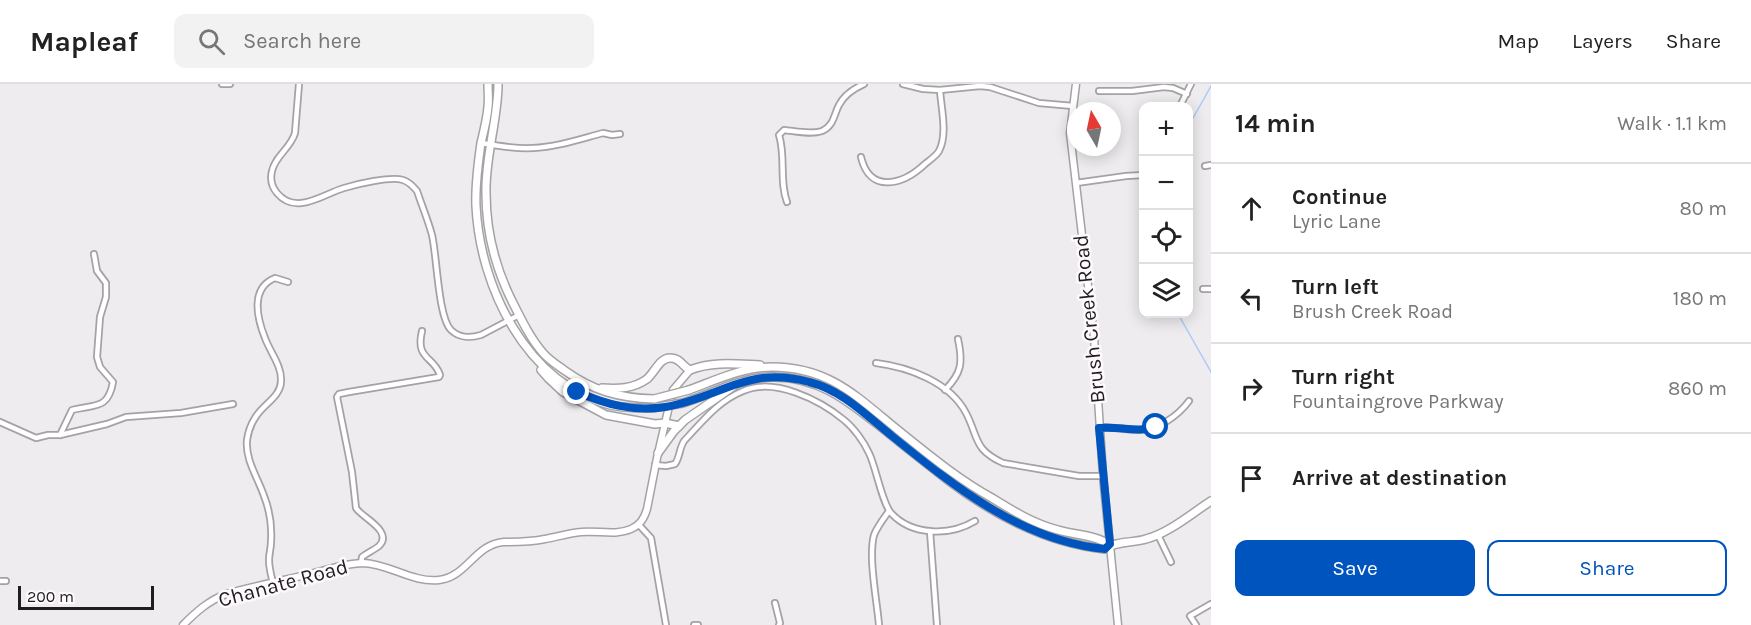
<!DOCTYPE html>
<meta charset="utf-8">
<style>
:root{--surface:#fff;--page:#f2f2f2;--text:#222;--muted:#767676;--line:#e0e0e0;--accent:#0054be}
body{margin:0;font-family:Karla,sans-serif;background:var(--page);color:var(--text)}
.controls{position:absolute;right:18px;top:18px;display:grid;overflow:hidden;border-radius:12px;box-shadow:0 3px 15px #0003}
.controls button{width:54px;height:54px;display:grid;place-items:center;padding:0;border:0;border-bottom:2px solid var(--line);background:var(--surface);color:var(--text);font:30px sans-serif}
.compass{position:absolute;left:1067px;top:18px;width:54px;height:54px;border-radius:50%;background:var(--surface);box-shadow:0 3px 15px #0003;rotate:351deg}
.scale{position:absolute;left:18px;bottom:15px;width:136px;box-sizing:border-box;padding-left:6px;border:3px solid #1f1e1f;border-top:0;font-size:16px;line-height:21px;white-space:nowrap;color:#1f1e1f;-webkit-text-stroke:4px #fdf9fd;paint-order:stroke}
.stop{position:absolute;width:18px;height:18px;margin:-14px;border:4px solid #0054be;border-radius:50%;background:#fff}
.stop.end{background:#0054be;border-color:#fff;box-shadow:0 2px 6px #0008}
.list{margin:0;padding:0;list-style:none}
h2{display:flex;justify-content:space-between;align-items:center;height:78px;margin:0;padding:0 24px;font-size:26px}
h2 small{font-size:20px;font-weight:400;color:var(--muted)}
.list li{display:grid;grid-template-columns:39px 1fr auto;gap:18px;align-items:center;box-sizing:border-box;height:90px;padding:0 24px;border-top:2px solid var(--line)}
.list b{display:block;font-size:22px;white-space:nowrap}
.list p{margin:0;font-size:20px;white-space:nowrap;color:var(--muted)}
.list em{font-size:20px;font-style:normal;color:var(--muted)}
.actions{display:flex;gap:12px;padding:18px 24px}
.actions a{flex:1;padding:14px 0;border:2px solid var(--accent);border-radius:12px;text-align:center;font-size:21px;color:var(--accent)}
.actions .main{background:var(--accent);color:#fff}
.icon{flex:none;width:33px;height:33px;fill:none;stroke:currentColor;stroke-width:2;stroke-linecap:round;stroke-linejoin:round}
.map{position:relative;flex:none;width:1211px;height:541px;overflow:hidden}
header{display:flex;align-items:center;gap:36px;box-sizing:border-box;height:84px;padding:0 30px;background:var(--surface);border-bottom:2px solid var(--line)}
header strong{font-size:28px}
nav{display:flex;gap:33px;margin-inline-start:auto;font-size:21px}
.search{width:420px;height:54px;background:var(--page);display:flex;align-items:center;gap:15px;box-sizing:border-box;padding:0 21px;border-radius:12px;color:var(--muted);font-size:22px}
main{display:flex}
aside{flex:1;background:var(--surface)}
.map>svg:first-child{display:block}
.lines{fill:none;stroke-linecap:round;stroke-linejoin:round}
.stream{stroke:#aacafa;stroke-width:1.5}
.minor-casing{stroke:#a5a2a5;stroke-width:8}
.tertiary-casing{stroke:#a5a2a5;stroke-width:9}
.secondary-casing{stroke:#a5a2a5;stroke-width:10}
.minor{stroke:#fff;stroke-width:4.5}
.tertiary{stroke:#fff;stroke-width:6}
.secondary{stroke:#fff;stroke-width:7}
.secondary-bridge-casing{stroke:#a5a2a5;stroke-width:10;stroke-linecap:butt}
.secondary-bridge{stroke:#fff;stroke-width:7}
.route{stroke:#0054be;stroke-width:8}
.labels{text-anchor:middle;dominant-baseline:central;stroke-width:5;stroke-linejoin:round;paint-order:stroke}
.street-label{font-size:21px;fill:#1f1e1f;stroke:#fdf9fd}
</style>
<header>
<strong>Mapleaf</strong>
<div class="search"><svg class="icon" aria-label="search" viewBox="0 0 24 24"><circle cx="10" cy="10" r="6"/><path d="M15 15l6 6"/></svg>Search here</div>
<nav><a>Map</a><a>Layers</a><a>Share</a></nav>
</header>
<main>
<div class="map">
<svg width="1211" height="541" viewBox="0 0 1211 541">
<rect width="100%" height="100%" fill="#efecf0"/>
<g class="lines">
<g class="stream">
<polyline points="1188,43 1211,2"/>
<polyline points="1178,230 1211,288"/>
</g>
<g class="minor-casing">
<g id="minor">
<polyline points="222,0 230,0"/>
<path d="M 299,0 L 295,49 C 291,64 275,72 272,87 C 270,95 272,103 277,109 C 296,132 323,110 344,104 C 357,100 391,92 403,96 C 409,98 413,102 417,107 C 422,122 428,136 432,151 C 437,172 438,233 451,246 C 459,254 471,254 481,251 L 519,231"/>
<polyline points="903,0 923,5 940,6 980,2 990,3 1039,19 1073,22"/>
<polyline points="1099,7 1132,7 1164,3 1173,4 1187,10"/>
<polyline points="1180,22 1191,0"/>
<path d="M 481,59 C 498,62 516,65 533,64 C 557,63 580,55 603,49 L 612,51 L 620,50"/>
<path d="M 861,73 C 870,111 904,100 925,80 C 930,76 936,72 939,67 C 948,50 941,24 940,6"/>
<polyline points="1205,82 1211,81"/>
<polyline points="1076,99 1126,92 1144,91"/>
<path d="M 787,118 C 779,97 786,73 779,51 L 784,46 C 795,47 811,51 822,47 C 834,42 834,30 839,21 C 844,11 855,4 864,0"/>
<polyline points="1203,205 1211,205"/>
<path d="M 876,279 C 908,283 950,298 966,329 C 979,354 973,365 1003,379 L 1079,392 L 1103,392"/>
<path d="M 945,306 C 962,289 963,278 958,255"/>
<polyline points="0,338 36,354 48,351 60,351 107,340 126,333 181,329 233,320"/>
<path d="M 1099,343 C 1112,342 1124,346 1137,346 C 1157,347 1178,332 1189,317"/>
<path d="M 60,351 L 72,326 C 95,320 108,326 113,298 L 100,283 L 97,273 L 100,233 L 106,213 L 106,199 L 97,187 L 94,170"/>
<path d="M 655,381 L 666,382 L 675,380 C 680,373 679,365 684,357 C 702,338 718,317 743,307 C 774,293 820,316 844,336 C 854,344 864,358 869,369 C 876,383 882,419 891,429 C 912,452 950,452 975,437"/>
<polyline points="639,441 651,454 666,541"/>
<polyline points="930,447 937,541"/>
<polyline points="1158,451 1171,478"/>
<path d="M 361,479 L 362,473 C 367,469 374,466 379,462 C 394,447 361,433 356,424 L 352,388 L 337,313 L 339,310 L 349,308 L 439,293 L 440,291 C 434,272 415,276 422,247"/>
<polyline points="0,497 6,497"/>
<path d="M 273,499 C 271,491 269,484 269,476 C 269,470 271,464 271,458 C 272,442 270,427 264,412 C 258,394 245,376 247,356 C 248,349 251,340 255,334 C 262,321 281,313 281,297 C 282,282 270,268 265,254 C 257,234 250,204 275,194 L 288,198"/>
<polyline points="775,519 780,539 779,541"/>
<polyline points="694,541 698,541"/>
<path d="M 879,541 C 877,517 868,473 874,451 C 877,443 884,434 889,427"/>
<polyline points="1196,541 1190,532 1211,520"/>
</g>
</g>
<g class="tertiary-casing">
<g id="tertiary">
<polyline points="1076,0 1070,49 1094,253 1103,392 1118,541"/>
<path d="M 183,541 C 196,528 208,517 226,510 C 255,502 285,496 314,489 C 330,485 347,479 364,479 C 389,480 413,499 439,496 C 467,493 475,460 504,458 C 518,458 531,458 545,455 C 557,453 569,449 581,448 C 597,446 615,452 631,445 C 640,441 644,435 647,425 L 657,374 L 670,318 L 673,306 L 690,286"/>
</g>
</g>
<g class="secondary-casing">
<g id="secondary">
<path d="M 488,0 C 488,8 489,15 488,23 C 487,35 484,47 481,59 C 478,80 475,101 476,122 C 480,203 526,299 610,321 C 623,324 637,324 651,324"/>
<path d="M 498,0 C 498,36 485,72 486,109 C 486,149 496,187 515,223 C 523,239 531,255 543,269 C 549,276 557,281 564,286 C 593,307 619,314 654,315"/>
<polyline points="541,286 548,294 563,308 606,331 655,340 665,339 679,342"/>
<path d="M 602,304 C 618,305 633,305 647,295 C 655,288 660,273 671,274 C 680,274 683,283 690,286 C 712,277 737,280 760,281"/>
<path d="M 689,306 C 716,296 743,283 772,283 C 830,283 858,314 899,347 C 929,371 959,396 992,414 C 1013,427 1034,440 1058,446 C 1074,451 1096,451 1110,461"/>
<path d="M 683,319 C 712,310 739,294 770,293 C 821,291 853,321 891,351 C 909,366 929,381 948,396 C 994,431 1047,459 1105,465 C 1115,457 1134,459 1146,455 C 1169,449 1191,430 1211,417"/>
<polyline points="658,369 674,347 685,336 734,302"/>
</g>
</g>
<use href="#minor" class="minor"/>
<use href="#tertiary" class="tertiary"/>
<use href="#secondary" class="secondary"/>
<g class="secondary-bridge-casing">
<g id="secondary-bridge">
<polyline points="654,315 689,306"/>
<polyline points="651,324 683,319"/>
</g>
</g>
<use href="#secondary-bridge" class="secondary-bridge"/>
</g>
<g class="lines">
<path class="route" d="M 577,308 C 605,320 633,328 665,323 C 720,314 747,281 809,298 C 842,306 867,332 892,352 C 955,403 1022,457 1105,465 L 1110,460 L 1099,344 C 1119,342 1137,349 1156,343"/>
</g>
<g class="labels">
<g class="street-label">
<text transform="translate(1089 235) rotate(-96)">Brush Creek Road</text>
<text transform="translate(283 499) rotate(-15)">Chanate Road</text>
</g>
</g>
</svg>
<div class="controls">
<button>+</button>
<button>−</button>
<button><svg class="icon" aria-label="locate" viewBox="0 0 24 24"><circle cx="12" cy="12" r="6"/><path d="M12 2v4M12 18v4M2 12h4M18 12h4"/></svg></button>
<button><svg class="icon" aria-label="layers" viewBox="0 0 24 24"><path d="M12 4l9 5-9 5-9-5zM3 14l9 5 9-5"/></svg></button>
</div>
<svg class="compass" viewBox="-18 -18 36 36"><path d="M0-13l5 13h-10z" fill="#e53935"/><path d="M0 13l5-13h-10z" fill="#767676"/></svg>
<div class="scale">200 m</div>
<div class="stop" style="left:1156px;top:343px"></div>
<div class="stop end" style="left:577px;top:308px"></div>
</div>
<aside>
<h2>14 min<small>Walk · 1.1 km</small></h2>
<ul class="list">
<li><svg class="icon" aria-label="ahead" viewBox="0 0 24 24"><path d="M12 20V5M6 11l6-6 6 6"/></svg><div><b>Continue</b><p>Lyric Lane</p></div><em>80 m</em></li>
<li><svg class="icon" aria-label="left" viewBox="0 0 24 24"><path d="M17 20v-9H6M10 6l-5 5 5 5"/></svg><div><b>Turn left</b><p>Brush Creek Road</p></div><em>180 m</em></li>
<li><svg class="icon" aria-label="right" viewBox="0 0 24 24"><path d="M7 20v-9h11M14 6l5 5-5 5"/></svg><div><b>Turn right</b><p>Fountaingrove Parkway</p></div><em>860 m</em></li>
<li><svg class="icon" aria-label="arrive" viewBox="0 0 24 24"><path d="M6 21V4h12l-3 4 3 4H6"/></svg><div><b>Arrive at destination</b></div></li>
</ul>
<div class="actions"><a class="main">Save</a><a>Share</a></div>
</aside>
</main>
